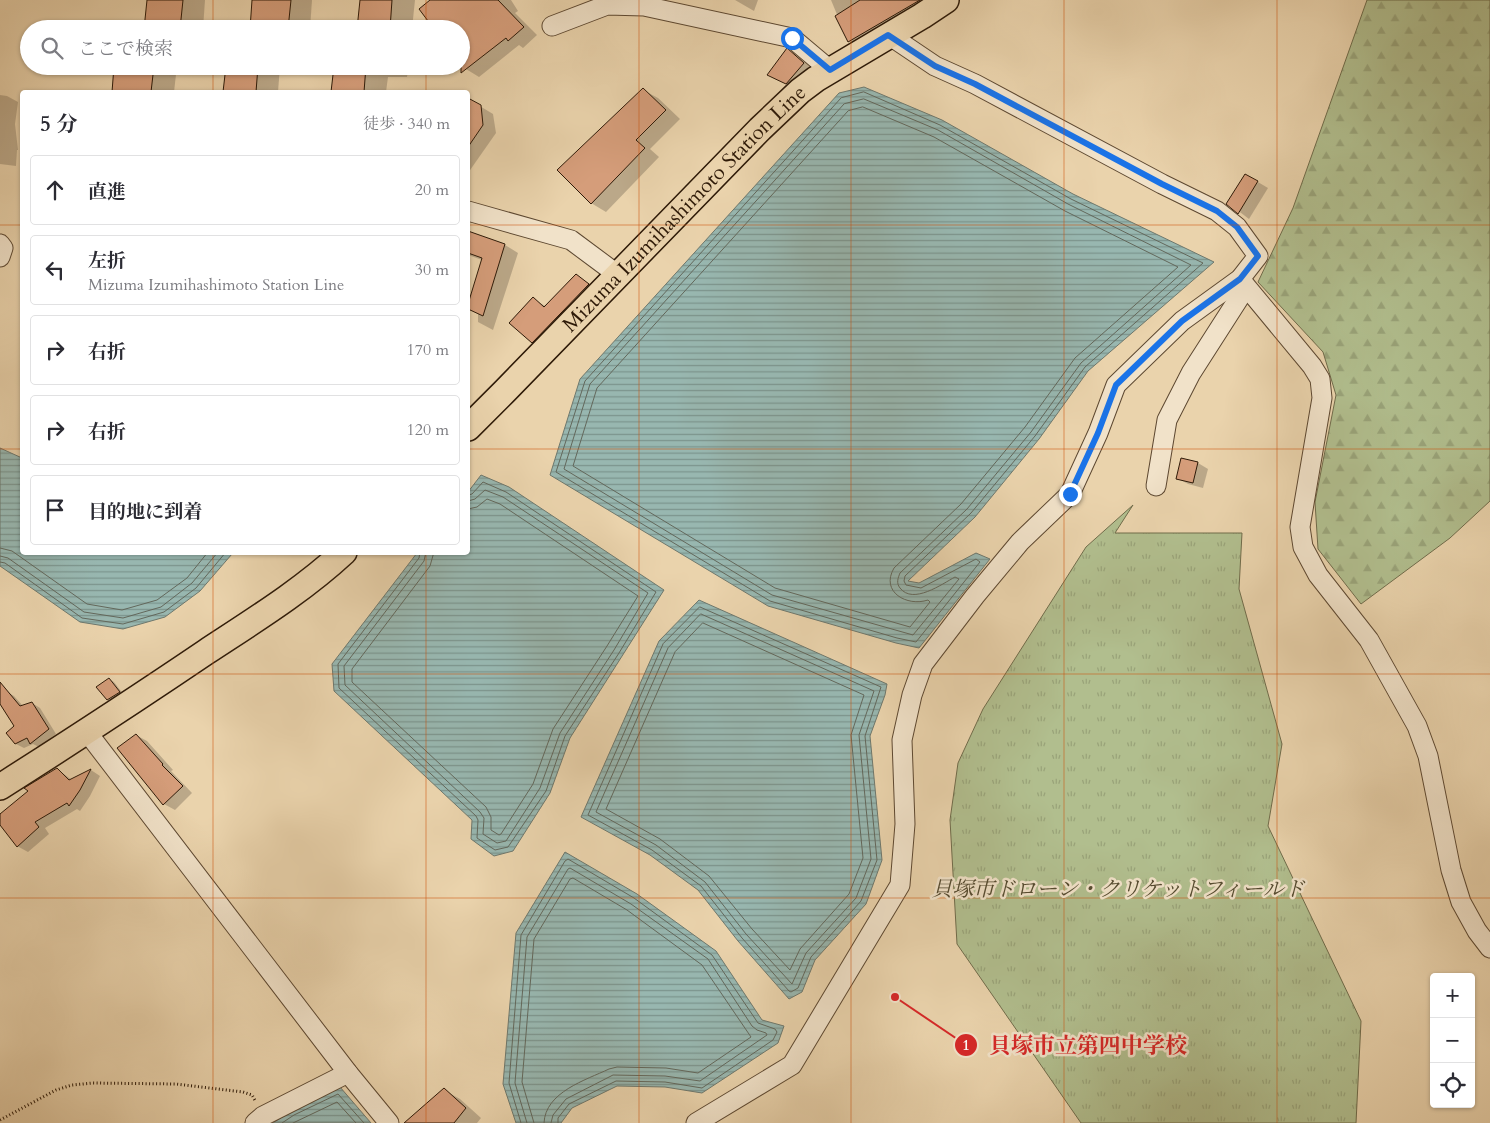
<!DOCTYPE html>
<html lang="ja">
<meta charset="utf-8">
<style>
:root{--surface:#fff;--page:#f2f2f3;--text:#2b2b33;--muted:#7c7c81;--line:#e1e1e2}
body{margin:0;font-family:Cardo,"Noto Serif JP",serif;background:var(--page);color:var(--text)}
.controls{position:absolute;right:15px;bottom:15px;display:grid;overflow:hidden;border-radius:5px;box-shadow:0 1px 4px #0004}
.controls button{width:45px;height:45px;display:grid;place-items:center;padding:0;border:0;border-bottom:1px solid var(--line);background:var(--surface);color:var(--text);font:25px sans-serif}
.stop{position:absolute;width:15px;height:15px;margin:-11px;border:4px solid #1a73e8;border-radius:50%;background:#fff}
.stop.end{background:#1a73e8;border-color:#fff;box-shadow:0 1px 5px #0008}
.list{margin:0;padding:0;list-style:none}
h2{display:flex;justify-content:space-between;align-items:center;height:65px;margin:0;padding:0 20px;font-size:21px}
h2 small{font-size:16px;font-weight:400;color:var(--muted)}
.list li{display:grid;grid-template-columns:32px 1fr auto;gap:15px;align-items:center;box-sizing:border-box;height:70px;margin:0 10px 10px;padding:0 10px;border:1px solid var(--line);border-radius:5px}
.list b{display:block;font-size:19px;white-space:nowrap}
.list p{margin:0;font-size:16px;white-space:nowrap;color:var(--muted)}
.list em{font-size:16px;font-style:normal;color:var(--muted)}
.icon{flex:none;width:28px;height:28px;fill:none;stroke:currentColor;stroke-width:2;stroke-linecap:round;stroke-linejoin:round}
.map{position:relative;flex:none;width:1490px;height:1123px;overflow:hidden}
.search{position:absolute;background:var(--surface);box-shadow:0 1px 4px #0004;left:20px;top:20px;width:450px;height:55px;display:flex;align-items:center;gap:12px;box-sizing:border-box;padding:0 18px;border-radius:28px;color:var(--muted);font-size:19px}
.panel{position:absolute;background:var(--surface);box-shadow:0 1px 4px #0004;left:20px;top:90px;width:450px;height:465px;border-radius:5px}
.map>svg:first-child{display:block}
.forest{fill:url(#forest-firs);stroke:#706c4b}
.park{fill:url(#park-tufts);stroke:#706c4b}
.water{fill:url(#water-rules);stroke:#6e786d}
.shadow{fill:#0003}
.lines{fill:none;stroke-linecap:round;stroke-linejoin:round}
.shore{stroke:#63685c;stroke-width:1}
.building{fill:#d59d7a;stroke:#2e1a08}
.minor-casing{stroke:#5d4831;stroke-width:21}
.major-casing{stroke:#2e1a08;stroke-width:28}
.path{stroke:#2e1a08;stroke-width:3;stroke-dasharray:1 2.5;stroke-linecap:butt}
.minor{stroke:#f1e2c9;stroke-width:19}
.major{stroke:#ead3ac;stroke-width:25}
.route{stroke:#1a73e8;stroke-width:6}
.grid{fill:none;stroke:#cc500b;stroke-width:1;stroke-opacity:0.55}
.labels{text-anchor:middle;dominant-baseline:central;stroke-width:5;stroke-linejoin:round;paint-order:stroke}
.street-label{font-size:21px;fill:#2e1a08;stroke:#f1e2c9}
.park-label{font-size:21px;font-style:italic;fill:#554b30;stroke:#f1e2c9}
.leader{fill:none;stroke:#d62828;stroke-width:2}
.callout-dot{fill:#d62828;stroke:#f1e2c9;stroke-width:2}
.mark-label{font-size:15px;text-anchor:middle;font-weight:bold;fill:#fff}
.callout-label{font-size:22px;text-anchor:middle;font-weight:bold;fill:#d62828;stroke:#f1e2c9;stroke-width:5;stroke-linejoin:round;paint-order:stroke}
</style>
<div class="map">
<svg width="1490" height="1123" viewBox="0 0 1490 1123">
<defs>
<pattern id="forest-firs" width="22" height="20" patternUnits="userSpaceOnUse" patternTransform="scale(1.25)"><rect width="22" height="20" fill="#b1be8e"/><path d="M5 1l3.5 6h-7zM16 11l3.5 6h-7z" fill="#99a379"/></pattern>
<pattern id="park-tufts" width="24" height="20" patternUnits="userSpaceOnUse" patternTransform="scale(1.25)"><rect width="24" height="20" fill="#b1be8e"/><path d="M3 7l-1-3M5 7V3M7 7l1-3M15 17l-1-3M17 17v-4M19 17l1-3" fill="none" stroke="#99a379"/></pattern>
<pattern id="water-rules" width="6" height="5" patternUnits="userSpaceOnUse" patternTransform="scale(1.25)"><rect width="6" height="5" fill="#98b7b0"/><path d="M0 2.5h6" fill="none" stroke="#7c948d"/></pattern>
</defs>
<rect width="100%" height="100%" fill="#ead3ac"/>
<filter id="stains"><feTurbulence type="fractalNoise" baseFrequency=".004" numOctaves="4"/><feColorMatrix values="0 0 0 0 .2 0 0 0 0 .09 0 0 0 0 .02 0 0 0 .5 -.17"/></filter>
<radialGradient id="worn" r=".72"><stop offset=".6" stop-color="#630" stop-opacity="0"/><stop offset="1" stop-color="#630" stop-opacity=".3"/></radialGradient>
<polygon class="forest" points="1367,0 1490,0 1490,501 1450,538 1361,604 1318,549 1315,502 1336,395 1323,352 1258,282 1293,208"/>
<polygon class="park" points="1133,505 1115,533 1242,533 1239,589 1282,744 1268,826 1361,1021 1356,1123 1081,1123 957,944 950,820 958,763 983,709 1086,547"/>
<g class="water">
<polygon points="864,87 942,120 1073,194 1214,262 1088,371 1039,439 975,517 908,581 919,583 976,553 990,559 919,648 896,643 768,606 550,475 580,379 839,93"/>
<polygon points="0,448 22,458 22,552 232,554 200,591 165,617 123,629 80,622 0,566"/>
<polygon points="481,475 509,487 664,590 570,738 550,793 513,851 494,856 471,839 472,820 334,691 332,664 417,553 468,552 468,492"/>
<polygon points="699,600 887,684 885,695 870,736 882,860 866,904 815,960 802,992 789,999 738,941 698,890 650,855 581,817 659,641"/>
<polygon points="565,852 637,894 716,951 762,1020 784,1026 778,1043 702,1093 665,1087 617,1086 572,1108 561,1123 516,1123 503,1084 516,933"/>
<polygon points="340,1087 371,1123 273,1123 291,1111"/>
</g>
<g class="shadow">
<polygon points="148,0 205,0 203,29 145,29"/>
<polygon points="254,0 312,0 310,29 251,29"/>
<polygon points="361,0 415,0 412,29 359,29"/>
<polygon points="432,0 511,0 518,11 515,13 537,35 523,48 519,45 479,77 466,69 461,29"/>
<polygon points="735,0 758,0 754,11"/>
<polygon points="831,0 934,0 862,48 848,41"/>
<polygon points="787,50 797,56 814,70 797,89 779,80"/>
<polygon points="116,66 177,66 174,92 113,92"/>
<polygon points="227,66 280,66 278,92 224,92"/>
<polygon points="289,66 307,66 306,68"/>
<polygon points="335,66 409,66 407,77 388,77 386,92 333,92"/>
<polygon points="643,90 658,98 680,119 650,149 659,157 606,212 591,203"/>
<polygon points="0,95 7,96 18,102 15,124 18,150 17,150 16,166 0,164"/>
<polygon points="468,99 493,114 496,133 468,173"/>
<polygon points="1246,175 1268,188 1249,219 1228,203"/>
<polygon points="468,232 505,245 518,253 493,330 478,322 478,314 468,308 482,260 468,255"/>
<polygon points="576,276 592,285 549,351 533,342 533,299 547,307"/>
<polygon points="1182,459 1198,463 1208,469 1203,488 1188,484 1177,478"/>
<polygon points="109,679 114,682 124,695 113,702 108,699 98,687"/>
<polygon points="6,691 14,696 23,706 32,703 40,708 56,734 39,747 33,744 24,748 16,744 16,726 0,702 0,696"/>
<polygon points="136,735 147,741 173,770 171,771 192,793 175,810 164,804"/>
<polygon points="57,769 72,780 91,770 100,776 90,796 80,811 77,809 45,828 49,834 28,852 17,846 0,823 0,816"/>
<polygon points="444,1090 460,1099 481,1118 477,1123 411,1123"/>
</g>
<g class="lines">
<g class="shore">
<polygon points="864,92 940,125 1071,199 1203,263 1085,367 1035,436 971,513 905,576 904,581 906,585 921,588 976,559 980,562 916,642 897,638 770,601 556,472 585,381 841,98"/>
<path d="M 864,99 L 938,130 L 1068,204 L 1191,265 L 1081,363 L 1031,432 L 967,509 L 900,573 C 898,578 896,583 900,588 C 913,605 942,584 955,577 L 959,579 L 913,635 L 772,595 L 564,469 L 590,384 L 844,104 Z"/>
<path d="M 863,107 L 934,137 L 1065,211 L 1178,267 L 1075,358 L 1025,427 L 961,504 L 894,568 C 880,592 907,607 928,600 L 930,602 L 910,627 L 775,588 L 573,466 L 597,388 L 848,111 Z"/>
<polyline points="0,548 12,551 87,604 122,610 157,600 187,578 208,552"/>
<polyline points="420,552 419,558 338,664 339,688 476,816 478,820 477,838 495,850 508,847 546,791 565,736 619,653 656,592 506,492 483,482 472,494 468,495"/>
<polyline points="426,552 424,561 344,666 345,685 480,812 484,818 483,834 497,843 506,841 540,788 560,733 614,650 648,593 503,497 485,490 475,499 468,501"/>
<polyline points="434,552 430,566 352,669 352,682 486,807 491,817 491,830 499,835 501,834 533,784 553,729 607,646 638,596 500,504 487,499 477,507 468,509"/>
<polyline points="0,556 8,558 84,612 123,618 161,607 192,583 218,552"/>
<polyline points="0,562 5,563 82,618 123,624 164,612 196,588 226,552"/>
<polygon points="700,607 881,687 865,736 877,860 861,901 811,957 798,988 791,992 789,991 742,938 701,886 652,850 588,815 663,644"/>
<polygon points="701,614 874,691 859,735 871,859 856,898 806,953 792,984 746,934 705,882 656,845 596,812 668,648"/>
<polygon points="703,623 864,695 851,735 863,858 849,894 800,949 790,970 752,929 709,876 660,839 606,809 675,652"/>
<polyline points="282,1123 294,1115 338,1094 364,1123"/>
<polyline points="293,1123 337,1102 356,1123"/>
<polyline points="521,1123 509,1083 521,935 565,861 568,859 634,898 712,955 758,1023 775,1029 777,1032 773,1040 702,1088 665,1082 616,1081 569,1104 558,1118 558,1123"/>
<polyline points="527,1123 515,1083 527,937 568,869 570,868 631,904 708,959 752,1026 757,1030 766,1033 767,1035 700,1081 665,1076 613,1075 566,1099 553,1115 551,1123"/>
<path d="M 534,1123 L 522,1082 L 534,939 L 570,879 L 573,878 L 627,910 L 702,965 L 751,1037 L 698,1073 L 666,1068 L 617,1067 L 609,1069 C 586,1080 545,1092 544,1123"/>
</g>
</g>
<g class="building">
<polygon points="147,0 183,0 180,29 144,29"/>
<polygon points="252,0 291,0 288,29 250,29"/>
<polygon points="360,0 392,0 390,29 357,29"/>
<polygon points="430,0 498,0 524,27 508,41 506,38 461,73 461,29 434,29 419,9"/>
<polygon points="860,0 920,0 848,42 835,16"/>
<polygon points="787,48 804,63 786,84 767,75"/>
<polygon points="114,66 154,66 151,92 112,92"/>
<polygon points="226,66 258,66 256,92 223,92"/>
<polygon points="334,66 366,66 364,92 331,92"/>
<polygon points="643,88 666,110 636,140 645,148 591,204 557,170"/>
<polygon points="468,98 481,105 483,125 468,147"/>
<polygon points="1245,174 1258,181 1238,214 1226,204"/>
<polygon points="468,231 505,244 483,316 468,309 468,304 482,258 468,253"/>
<polygon points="576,274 589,284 532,343 509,323 533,297 544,307"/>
<polygon points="1181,458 1198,462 1193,483 1176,479"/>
<polygon points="109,678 120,692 107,700 96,687"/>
<polygon points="0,682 20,706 32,702 49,729 30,744 27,738 15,744 6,733 14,726 0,704"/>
<polygon points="136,734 163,764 162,765 183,786 163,805 117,748"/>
<polygon points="57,768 69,780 91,769 80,790 69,806 67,803 35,822 39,827 17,847 0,825 0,814 28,791 24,788"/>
<polygon points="444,1088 466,1108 454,1123 404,1123"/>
</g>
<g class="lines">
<g class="minor-casing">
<g id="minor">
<polyline points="552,26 607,5 644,6 792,38 830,70"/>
<polyline points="468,211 571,240 618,275"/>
<polyline points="0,244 3,248 0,257"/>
<polyline points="1240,279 1312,366 1320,379 1322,398 1300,527 1303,547 1318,575 1369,640 1417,726 1428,756 1451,870 1461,902 1477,931 1490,948"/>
<polyline points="1156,486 1167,420 1191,373 1241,295"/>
<polyline points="87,732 348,1073 389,1123"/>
<polyline points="255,1123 263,1116 348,1073"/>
<polyline points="696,1123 792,1065 900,885 905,824 902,740 912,695 923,664 975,596 1020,542 1070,494 1098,433 1116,385 1182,321 1240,279 1258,256 1237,227 1217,211 1162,184 975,84 935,66 889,35"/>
</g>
</g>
<g class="major-casing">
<g id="major">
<path id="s1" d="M 468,428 L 505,391 L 760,129 L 800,91 L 816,79 L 922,16 L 946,0"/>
<path d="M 0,787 C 69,743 138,698 206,652 C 253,621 302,591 344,552"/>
</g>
</g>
<polyline class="path" points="0,1120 56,1090 72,1085 93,1083 176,1084 243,1092 252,1095 256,1102"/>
<use href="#minor" class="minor"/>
<use href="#major" class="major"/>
</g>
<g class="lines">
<polyline class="route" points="792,38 830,70 888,35 935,66 975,84 1162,184 1217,211 1237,227 1258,256 1240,279 1182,321 1116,385 1098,433 1070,494"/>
</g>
<path class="grid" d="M 213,0 L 213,29M 426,0 L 426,29M 639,0 L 639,1123M 851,0 L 851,1123M 1064,0 L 1064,1123M 1277,0 L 1277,1123M 213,66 L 213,92M 426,66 L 426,92M 0,225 L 22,225M 468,225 L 1490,225M 0,449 L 22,449M 468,449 L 1490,449M 213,552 L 213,1123M 426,552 L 426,1123M 0,674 L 1490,674M 0,898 L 1490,898"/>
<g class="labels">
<g class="street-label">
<text stroke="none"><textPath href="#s1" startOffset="308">Mizuma Izumihashimoto Station Line</textPath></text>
</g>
<g class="park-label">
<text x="1118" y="889">貝塚市ドローン・クリケットフィールド</text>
</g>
</g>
<path class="leader" d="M895 997L966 1045"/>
<g class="callout-dot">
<circle cx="895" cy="997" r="5"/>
<circle cx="966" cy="1045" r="12"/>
</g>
<g class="mark-label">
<text x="966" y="1050">1</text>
</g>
<g class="callout-label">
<text x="1088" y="1053">貝塚市立第四中学校</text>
</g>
<rect width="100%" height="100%" filter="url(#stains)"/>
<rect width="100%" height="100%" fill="url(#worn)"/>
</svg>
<div class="controls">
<button>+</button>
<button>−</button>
<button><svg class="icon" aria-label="locate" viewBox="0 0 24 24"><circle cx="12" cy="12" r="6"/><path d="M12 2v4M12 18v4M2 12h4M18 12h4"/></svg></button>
</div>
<div class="stop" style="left:792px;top:38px"></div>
<div class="stop end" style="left:1070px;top:494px"></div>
<div class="search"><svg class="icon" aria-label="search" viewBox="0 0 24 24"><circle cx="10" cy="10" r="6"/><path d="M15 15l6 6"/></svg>ここで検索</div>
<section class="panel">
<h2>5 分<small>徒歩 · 340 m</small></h2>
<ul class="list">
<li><svg class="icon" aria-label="ahead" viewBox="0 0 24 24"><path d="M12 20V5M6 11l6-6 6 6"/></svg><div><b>直進</b></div><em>20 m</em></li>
<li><svg class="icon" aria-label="left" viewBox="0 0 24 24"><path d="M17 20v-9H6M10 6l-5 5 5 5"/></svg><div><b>左折</b><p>Mizuma Izumihashimoto Station Line</p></div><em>30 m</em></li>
<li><svg class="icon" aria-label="right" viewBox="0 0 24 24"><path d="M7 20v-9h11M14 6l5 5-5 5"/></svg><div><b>右折</b></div><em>170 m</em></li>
<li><svg class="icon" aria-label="right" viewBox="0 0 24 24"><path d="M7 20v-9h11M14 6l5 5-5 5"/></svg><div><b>右折</b></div><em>120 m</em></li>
<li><svg class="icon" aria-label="arrive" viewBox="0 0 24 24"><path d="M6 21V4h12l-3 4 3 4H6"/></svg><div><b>目的地に到着</b></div></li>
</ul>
</section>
</div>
